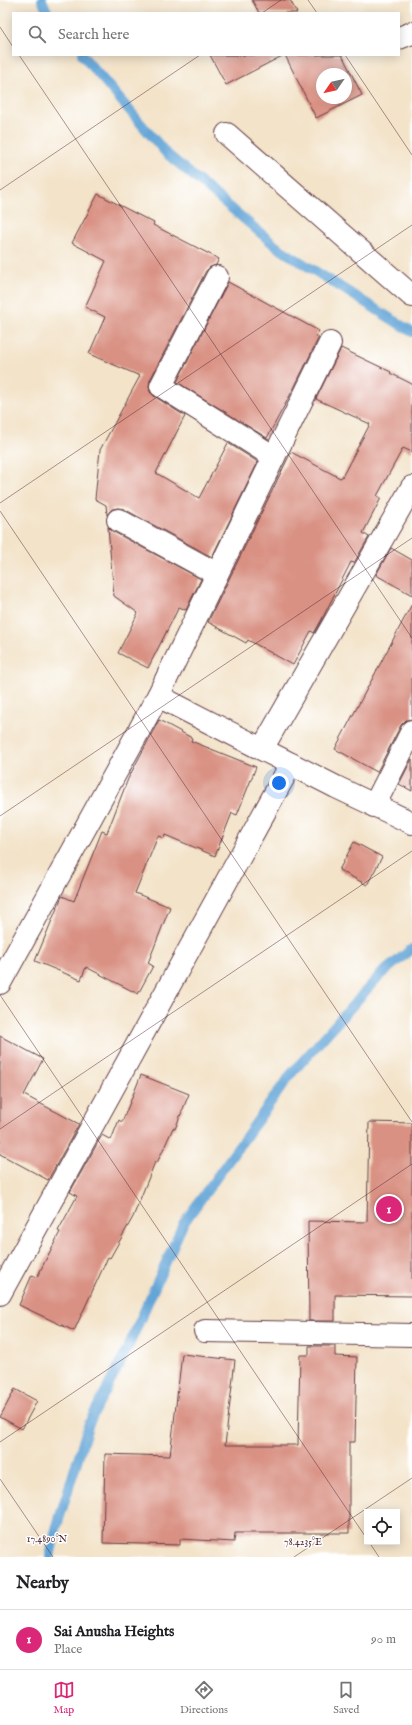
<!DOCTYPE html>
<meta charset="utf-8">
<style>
:root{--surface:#fff;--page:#f6f6f6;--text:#202124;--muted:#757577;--line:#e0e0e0;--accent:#db2777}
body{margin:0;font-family:"IM FELL English",serif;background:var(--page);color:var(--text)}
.controls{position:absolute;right:12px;bottom:12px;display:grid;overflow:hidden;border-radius:0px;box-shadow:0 2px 10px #0003}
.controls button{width:36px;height:36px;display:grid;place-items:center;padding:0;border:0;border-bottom:1px solid var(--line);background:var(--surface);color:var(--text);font:20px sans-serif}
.compass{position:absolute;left:316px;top:68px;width:36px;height:36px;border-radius:50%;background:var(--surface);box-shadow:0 2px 10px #0003;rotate:236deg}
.you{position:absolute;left:279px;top:783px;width:14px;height:14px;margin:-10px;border:3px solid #fff;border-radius:50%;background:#1a73e8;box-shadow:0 0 0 6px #1a73e833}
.badge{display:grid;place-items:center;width:26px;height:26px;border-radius:50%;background:var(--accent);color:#fff;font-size:13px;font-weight:700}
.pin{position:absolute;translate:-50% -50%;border:2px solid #fff;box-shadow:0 1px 4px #0006}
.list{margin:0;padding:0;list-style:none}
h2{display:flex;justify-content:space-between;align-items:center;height:52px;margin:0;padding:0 16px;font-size:17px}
h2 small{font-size:13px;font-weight:400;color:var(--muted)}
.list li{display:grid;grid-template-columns:26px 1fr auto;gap:12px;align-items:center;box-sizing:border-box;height:60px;padding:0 16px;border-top:1px solid var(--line)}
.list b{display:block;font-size:15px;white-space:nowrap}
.list p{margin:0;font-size:13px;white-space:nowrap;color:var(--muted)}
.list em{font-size:13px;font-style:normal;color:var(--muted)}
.icon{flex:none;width:22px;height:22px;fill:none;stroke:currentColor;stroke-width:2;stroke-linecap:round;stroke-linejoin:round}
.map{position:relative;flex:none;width:412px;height:1557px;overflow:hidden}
.search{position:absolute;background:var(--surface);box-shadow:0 2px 10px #0003;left:12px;right:12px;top:12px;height:44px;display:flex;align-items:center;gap:10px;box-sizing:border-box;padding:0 14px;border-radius:0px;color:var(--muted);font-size:15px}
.sheet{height:112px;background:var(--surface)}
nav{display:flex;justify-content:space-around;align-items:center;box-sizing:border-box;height:56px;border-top:1px solid var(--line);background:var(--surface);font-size:11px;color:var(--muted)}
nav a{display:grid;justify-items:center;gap:2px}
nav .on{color:var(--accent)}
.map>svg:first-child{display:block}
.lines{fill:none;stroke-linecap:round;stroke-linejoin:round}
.stream{stroke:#63a5d7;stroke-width:10}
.building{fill:#d99183;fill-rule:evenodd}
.minor-casing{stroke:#633c43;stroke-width:24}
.minor{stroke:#fff;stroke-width:22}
.ticks{fill:none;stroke:#4a1f2b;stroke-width:1;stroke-opacity:0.45}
.ticks-label{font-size:10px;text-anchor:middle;fill:#4a1f2b;stroke:#fff;stroke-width:3;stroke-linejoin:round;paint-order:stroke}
</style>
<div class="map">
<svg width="412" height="1557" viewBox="0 0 412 1557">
<rect width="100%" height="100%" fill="#fff"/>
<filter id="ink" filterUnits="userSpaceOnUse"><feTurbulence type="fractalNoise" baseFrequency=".025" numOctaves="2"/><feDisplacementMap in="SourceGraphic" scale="8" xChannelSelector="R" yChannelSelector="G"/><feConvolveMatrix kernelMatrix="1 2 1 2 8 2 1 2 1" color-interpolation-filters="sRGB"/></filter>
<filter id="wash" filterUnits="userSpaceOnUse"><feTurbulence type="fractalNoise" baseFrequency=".012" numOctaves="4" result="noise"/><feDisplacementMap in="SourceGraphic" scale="16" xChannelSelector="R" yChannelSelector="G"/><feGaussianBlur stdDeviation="0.9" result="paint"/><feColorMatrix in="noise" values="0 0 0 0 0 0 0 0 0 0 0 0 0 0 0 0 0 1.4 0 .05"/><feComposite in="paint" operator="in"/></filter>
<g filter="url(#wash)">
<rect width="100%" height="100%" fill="#f3e3c9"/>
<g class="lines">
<g class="stream">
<polyline points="42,0 48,13"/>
<polyline points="82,55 166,153 277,247 412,332"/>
<polyline points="50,1557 56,1529 89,1423 125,1354 183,1224 291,1074 380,975 412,949"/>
</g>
</g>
<g id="blocks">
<g class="building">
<polygon points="252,0 290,0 297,13 259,13"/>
<polygon points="210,55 284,55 226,85"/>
<path d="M 285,55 L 342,55 L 362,95 L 316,118 ZM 322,74 L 346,74 L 346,98 L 322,98 Z"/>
<polygon points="98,194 154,223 153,225 219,259 216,265 210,267 206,271 150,380 149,386 150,392 154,396 185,416 156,473 199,498 228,443 258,462 212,557 124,509 118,508 112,509 107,515 106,505 95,499 100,450 140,376 89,354 105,317 85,307 106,261 72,243"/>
<polygon points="228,282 319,331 316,336 319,337 294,388 267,438 177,382"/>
<polygon points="341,348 391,372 390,373 412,384 412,452 403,448 377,496 381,498 363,533 369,537 354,563 351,562 321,621 314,633 311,631 293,665 248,640 246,643 208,622 291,452 340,478 342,477 370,424 316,399"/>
<polygon points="108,527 112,531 201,579 186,610 179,607 148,668 118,653 138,613 114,596"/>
<polygon points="391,548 412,560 412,595 376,575"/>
<polygon points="412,604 412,719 406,720 401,725 377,772 335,749"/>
<polygon points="159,720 192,738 191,741 256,767 237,815 232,813 215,856 165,835 164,838 158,836 135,893 170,907 148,963 153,966 138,994 86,967 81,980 35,961 62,896 74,901 102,831 107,833 128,779"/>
<polygon points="412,759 412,791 399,784"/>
<polygon points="354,842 382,857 367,885 339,870"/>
<polygon points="0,1036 43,1059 24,1095 79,1124 48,1180 0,1154"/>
<polygon points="141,1075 189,1094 175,1129 173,1128 157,1163 155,1162 133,1217 110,1258 108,1257 74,1331 19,1305 32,1275 37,1277 60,1232 58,1231 77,1196 70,1192 102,1135 111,1140 119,1120 122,1122"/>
<polygon points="369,1122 412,1123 412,1296 335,1295 335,1321 309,1321 308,1221 367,1222"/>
<polygon points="309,1346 335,1346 335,1356 357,1357 355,1442 349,1442 349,1533 235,1533 234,1542 180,1539 180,1545 103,1543 105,1454 170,1456 182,1354 235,1360 225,1445 298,1445 300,1355 309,1355"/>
<polygon points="15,1389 37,1401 22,1429 0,1417"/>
</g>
</g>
</g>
<g filter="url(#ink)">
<use href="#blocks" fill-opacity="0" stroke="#633c43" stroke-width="1"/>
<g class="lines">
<g class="minor-casing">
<g id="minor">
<polyline points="399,38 412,33"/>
<polyline points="227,134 412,296"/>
<polyline points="274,457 330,343"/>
<polyline points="118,520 217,574"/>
<polyline points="158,696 336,787 412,823"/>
<polyline points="262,749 412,487"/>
<polyline points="374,806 412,731"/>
<polyline points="0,983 158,696 274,457 161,386 217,277"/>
<polyline points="0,1294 291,764"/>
<polyline points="205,1331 412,1335"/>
</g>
</g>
<use href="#minor" class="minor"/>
</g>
</g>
<path class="ticks" d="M 308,0 L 317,13M 262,13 L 281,0M 0,27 L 13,47M 19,55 L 412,638M 345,55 L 412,155M 0,190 L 200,55M 0,503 L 412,225M 0,511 L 412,1122M 0,816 L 412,538M 0,995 L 367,1539M 0,1129 L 412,851M 0,1442 L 412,1164M 0,1479 L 53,1557M 369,1542 L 379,1557M 294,1557 L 412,1478"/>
<g class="ticks-label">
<text x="47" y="1542">17.4890°N</text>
<text x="303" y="1545">78.4235°E</text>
</g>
</svg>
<div class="controls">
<button><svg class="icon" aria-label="locate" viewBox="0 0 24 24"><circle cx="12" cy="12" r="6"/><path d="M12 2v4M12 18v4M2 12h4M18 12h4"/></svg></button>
</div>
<svg class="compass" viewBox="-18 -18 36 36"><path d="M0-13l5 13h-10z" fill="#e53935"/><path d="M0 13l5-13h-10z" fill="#757577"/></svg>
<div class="you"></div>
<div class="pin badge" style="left:389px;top:1209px">1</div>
<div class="search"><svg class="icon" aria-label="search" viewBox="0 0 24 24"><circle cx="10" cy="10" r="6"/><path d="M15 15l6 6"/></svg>Search here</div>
</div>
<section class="sheet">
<h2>Nearby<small></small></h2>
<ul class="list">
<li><span class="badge">1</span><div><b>Sai Anusha Heights</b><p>Place</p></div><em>90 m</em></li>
</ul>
</section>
<nav>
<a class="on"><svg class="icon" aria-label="map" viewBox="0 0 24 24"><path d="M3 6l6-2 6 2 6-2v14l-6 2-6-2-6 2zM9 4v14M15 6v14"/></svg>Map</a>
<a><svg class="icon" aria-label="directions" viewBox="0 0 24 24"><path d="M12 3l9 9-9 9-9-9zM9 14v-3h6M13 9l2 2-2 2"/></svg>Directions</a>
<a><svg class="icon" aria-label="saved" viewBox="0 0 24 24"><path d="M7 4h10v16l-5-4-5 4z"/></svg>Saved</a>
</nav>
